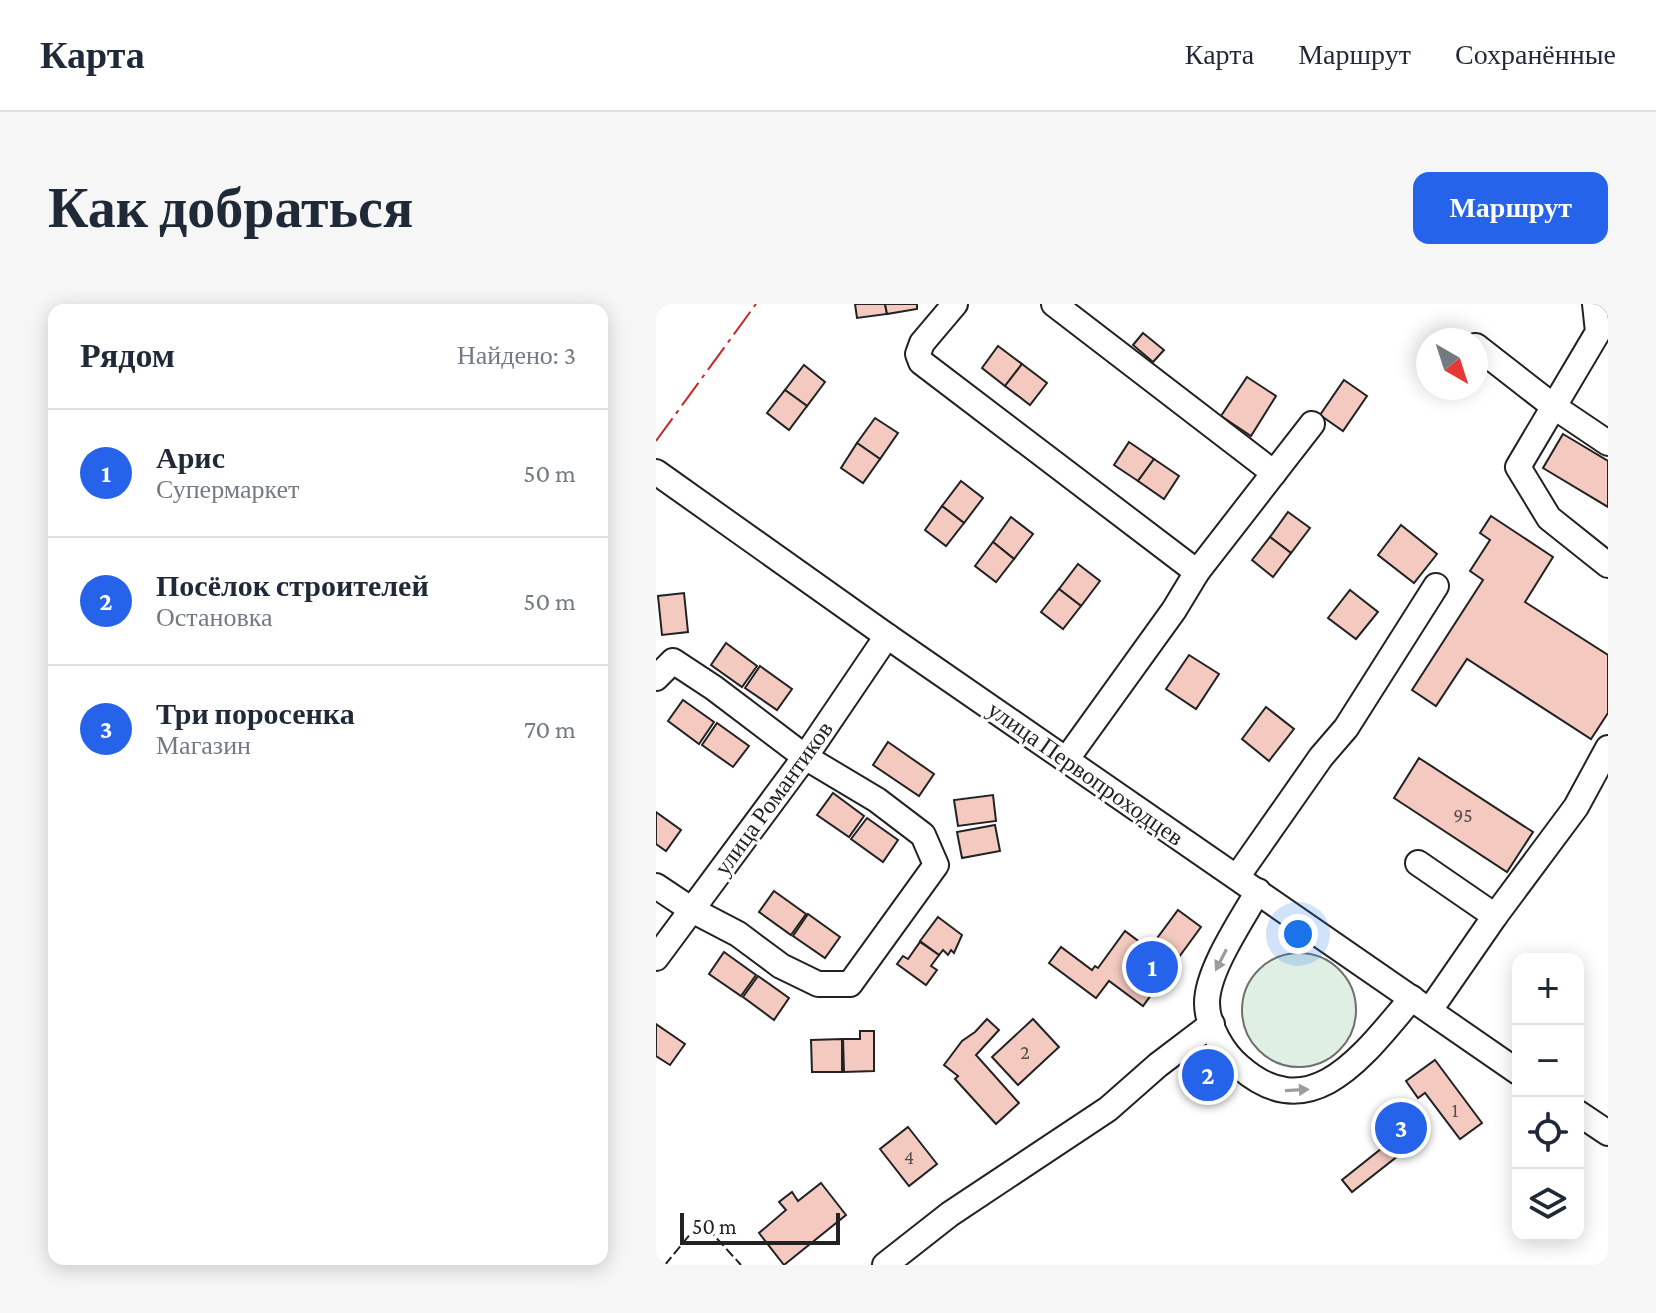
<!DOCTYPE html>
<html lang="ru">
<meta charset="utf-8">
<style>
:root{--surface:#fff;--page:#f6f6f7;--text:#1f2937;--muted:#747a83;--line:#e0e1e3;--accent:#2563eb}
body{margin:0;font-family:"Crimson Pro",serif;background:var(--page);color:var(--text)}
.controls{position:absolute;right:24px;bottom:24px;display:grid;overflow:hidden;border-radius:16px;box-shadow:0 4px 20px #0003}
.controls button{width:72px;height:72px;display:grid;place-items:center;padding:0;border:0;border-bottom:2px solid var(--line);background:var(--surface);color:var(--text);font:40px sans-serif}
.compass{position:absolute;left:760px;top:24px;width:72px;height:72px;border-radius:50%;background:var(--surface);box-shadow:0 4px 20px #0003;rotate:141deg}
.scale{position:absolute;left:24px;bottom:20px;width:160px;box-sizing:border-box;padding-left:8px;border:4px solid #222;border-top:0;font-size:22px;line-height:28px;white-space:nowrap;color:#222;-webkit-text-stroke:6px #fff;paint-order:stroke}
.you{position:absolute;left:642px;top:630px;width:28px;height:28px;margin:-20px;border:6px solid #fff;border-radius:50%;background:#1a73e8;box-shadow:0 0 0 12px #1a73e833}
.badge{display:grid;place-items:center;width:52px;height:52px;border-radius:50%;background:var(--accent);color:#fff;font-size:26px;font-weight:700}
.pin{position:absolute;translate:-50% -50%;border:4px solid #fff;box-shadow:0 2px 8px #0006}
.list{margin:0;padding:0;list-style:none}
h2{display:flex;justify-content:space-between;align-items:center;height:104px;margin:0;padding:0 32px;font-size:34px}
h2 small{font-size:26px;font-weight:400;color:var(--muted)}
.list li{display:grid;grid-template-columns:52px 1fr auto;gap:24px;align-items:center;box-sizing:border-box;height:128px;padding:0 32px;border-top:2px solid var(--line)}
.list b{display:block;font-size:30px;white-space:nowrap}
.list p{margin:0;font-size:26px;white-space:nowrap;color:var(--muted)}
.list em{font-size:26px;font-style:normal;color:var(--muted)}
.icon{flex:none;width:44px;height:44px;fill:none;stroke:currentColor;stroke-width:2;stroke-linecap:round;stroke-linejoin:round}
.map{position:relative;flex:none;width:952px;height:961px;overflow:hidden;border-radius:16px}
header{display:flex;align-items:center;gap:48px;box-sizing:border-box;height:112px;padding:0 40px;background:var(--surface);border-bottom:2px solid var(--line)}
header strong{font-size:38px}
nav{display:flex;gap:44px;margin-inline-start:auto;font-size:28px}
.intro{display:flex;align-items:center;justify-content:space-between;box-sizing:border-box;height:192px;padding:0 48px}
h1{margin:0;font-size:56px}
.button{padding:20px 36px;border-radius:16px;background:var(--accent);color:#fff;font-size:28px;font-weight:700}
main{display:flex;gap:48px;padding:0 48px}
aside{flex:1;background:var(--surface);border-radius:16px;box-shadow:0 4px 20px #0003}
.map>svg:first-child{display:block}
.green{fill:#e0efe3;stroke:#6f6f6f;stroke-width:2}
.building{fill:#f3c9c0;stroke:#222;stroke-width:2}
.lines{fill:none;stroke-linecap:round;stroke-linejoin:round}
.minor-casing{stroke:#222;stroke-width:28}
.minor{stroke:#fff;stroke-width:24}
.fence{stroke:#222;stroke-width:2;stroke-dasharray:10 4;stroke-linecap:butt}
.power{stroke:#c62828;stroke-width:2;stroke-dasharray:28 6 4 6;stroke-linecap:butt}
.oneway{fill:#9c9c9c}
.labels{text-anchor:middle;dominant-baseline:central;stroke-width:6;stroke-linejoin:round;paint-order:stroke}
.number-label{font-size:20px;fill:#564c4a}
.street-label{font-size:24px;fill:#222;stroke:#fff}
</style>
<header>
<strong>Карта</strong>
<nav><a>Карта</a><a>Маршрут</a><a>Сохранённые</a></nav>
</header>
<div class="intro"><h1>Как добраться</h1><a class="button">Маршрут</a></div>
<main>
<aside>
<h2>Рядом<small>Найдено: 3</small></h2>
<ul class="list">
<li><span class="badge">1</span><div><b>Арис</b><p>Супермаркет</p></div><em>50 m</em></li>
<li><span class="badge">2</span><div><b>Посёлок строителей</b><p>Остановка</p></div><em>50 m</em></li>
<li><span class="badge">3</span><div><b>Три поросенка</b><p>Магазин</p></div><em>70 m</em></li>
</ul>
</aside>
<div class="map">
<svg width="952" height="961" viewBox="0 0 952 961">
<rect width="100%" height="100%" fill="#fff"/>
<circle class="green" cx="643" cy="706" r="57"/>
<g class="building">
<polygon points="199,0 229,0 231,10 201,14"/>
<polygon points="229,0 261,0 261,5 231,10"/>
<polygon points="487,29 508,46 497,58 477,41"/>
<polygon points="342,42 366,60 349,82 326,64"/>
<polygon points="366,60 391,79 374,101 349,82"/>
<polygon points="148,61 169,78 151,102 129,86"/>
<polygon points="591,73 620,92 595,132 565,112"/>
<polygon points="688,76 711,92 687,127 664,111"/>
<polygon points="129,86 151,102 133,126 111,109"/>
<polygon points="219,114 242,129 224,155 201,139"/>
<polygon points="907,130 952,157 952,203 887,164"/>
<polygon points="473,138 498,155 482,177 458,161"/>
<polygon points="201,139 224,155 207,179 185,164"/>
<polygon points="498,155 523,172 508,195 482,177"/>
<polygon points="305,177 327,194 308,219 286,202"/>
<polygon points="286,202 308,219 290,242 269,226"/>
<polygon points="632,208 654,224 635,249 614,233"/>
<polygon points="835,212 897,253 869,298 952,351 952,409 935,435 811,355 780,402 756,386 827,276 814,267 834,236 824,229"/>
<polygon points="355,213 377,230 358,255 337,238"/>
<polygon points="745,221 781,250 758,279 722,251"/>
<polygon points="614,233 635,249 617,273 596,256"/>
<polygon points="337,238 358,255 340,278 319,262"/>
<polygon points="422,260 444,277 425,302 403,285"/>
<polygon points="403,285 425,302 407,325 385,308"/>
<polygon points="694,286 722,308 700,335 672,314"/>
<polygon points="28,289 32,328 6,331 2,292"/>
<polygon points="70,339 101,362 86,383 55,361"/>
<polygon points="533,351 563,370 540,405 510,385"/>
<polygon points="104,362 136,385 121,406 89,384"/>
<polygon points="27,396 58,418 43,440 12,417"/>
<polygon points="610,403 638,425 613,457 586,435"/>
<polygon points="61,419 93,442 77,463 46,441"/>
<polygon points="232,438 278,470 263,492 217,461"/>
<polygon points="763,454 877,528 851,568 738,494"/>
<polygon points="177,489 208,512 193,533 161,511"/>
<polygon points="337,491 340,517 302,522 298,496"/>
<polygon points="0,508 25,526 10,547 0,540"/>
<polygon points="211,514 242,536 227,558 195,535"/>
<polygon points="339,521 344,547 306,554 301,528"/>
<polygon points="118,587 150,610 135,631 103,608"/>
<polygon points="522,606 545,623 487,702 453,677 440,694 393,659 405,643 436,666 439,662 442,664 469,627 493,645"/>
<polygon points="152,610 184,633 169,654 137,632"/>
<polygon points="282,613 306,631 298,649 295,646 292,651 287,646 283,651 264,637"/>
<polygon points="264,638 283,651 275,662 281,666 270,681 241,660 247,652 252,655"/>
<polygon points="68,648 100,671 85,692 53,670"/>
<polygon points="102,672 133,694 118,716 87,693"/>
<polygon points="331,715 343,726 320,751 363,799 340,820 299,775 302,772 288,761 306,737 319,728"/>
<polygon points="377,715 403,743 362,781 336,753"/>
<polygon points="0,720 29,740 14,761 0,752"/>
<polygon points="204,727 218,727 218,767 188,768 187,735 204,735"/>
<polygon points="186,735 186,768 156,768 155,736"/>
<polygon points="779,756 826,819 804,835 769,789 762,794 750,777"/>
<polygon points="741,811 764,841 750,852 747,848 696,888 686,876 736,836 726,823"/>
<polygon points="252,823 281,860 253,882 224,845"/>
<polygon points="165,879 190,911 128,961 103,929 130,906 123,898 136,888 142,897"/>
</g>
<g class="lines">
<g class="minor-casing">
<g id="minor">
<polyline points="299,0 266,39 262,50 265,58 541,268"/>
<polyline points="398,0 618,169"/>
<polyline points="939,0 942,28 862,163 893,214 952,261"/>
<polyline points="820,42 897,102 952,139"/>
<polyline points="0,168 231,332 862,768"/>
<polyline points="0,374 17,357 58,384 149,453 221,496 267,531 280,561 194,680 162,680 125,662 82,630 36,606 0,582"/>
<polyline points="410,456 518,306 541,268 656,120"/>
<polyline points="762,559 839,612 774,706"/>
<polyline points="581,573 665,453 690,424 780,282"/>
<path d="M 602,587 C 586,616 551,666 551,699 C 551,722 567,749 584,763 C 657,827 711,746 756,694"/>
<polyline points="839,612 920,503 952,444"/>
<polyline points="0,654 149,453 231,332"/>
<polyline points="922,809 952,829"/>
<polyline points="229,961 294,910 452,805 502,761 556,720"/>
</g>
</g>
<use href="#minor" class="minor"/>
<polyline class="fence" points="9,961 35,929 55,928 85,961"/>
<polyline class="power" points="0,137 100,0"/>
</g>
<defs><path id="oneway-solid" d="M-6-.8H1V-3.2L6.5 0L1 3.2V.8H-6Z" transform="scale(2)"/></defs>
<g class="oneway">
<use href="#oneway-solid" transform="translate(565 656) rotate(117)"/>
<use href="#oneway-solid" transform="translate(641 786) rotate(-3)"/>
</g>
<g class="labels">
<g class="number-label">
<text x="807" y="511">95</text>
<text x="369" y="748">2</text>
<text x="799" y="806">1</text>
<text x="253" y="853">4</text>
</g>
<g class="street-label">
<text transform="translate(430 469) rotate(35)">улица Первопроходцев</text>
<text transform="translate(117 494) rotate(-54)">улица Романтиков</text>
</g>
</g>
</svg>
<div class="controls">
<button>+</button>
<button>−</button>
<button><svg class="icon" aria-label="locate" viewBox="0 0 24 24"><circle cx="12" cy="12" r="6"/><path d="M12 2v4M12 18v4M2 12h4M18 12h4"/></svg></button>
<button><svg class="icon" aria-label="layers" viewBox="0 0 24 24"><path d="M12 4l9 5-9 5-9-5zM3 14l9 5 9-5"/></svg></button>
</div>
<svg class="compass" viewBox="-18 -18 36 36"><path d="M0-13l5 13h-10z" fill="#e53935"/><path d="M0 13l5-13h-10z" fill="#747a83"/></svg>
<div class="scale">50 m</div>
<div class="you"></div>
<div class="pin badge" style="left:496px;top:663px">1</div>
<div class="pin badge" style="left:552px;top:771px">2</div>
<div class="pin badge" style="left:745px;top:824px">3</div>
</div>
</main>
